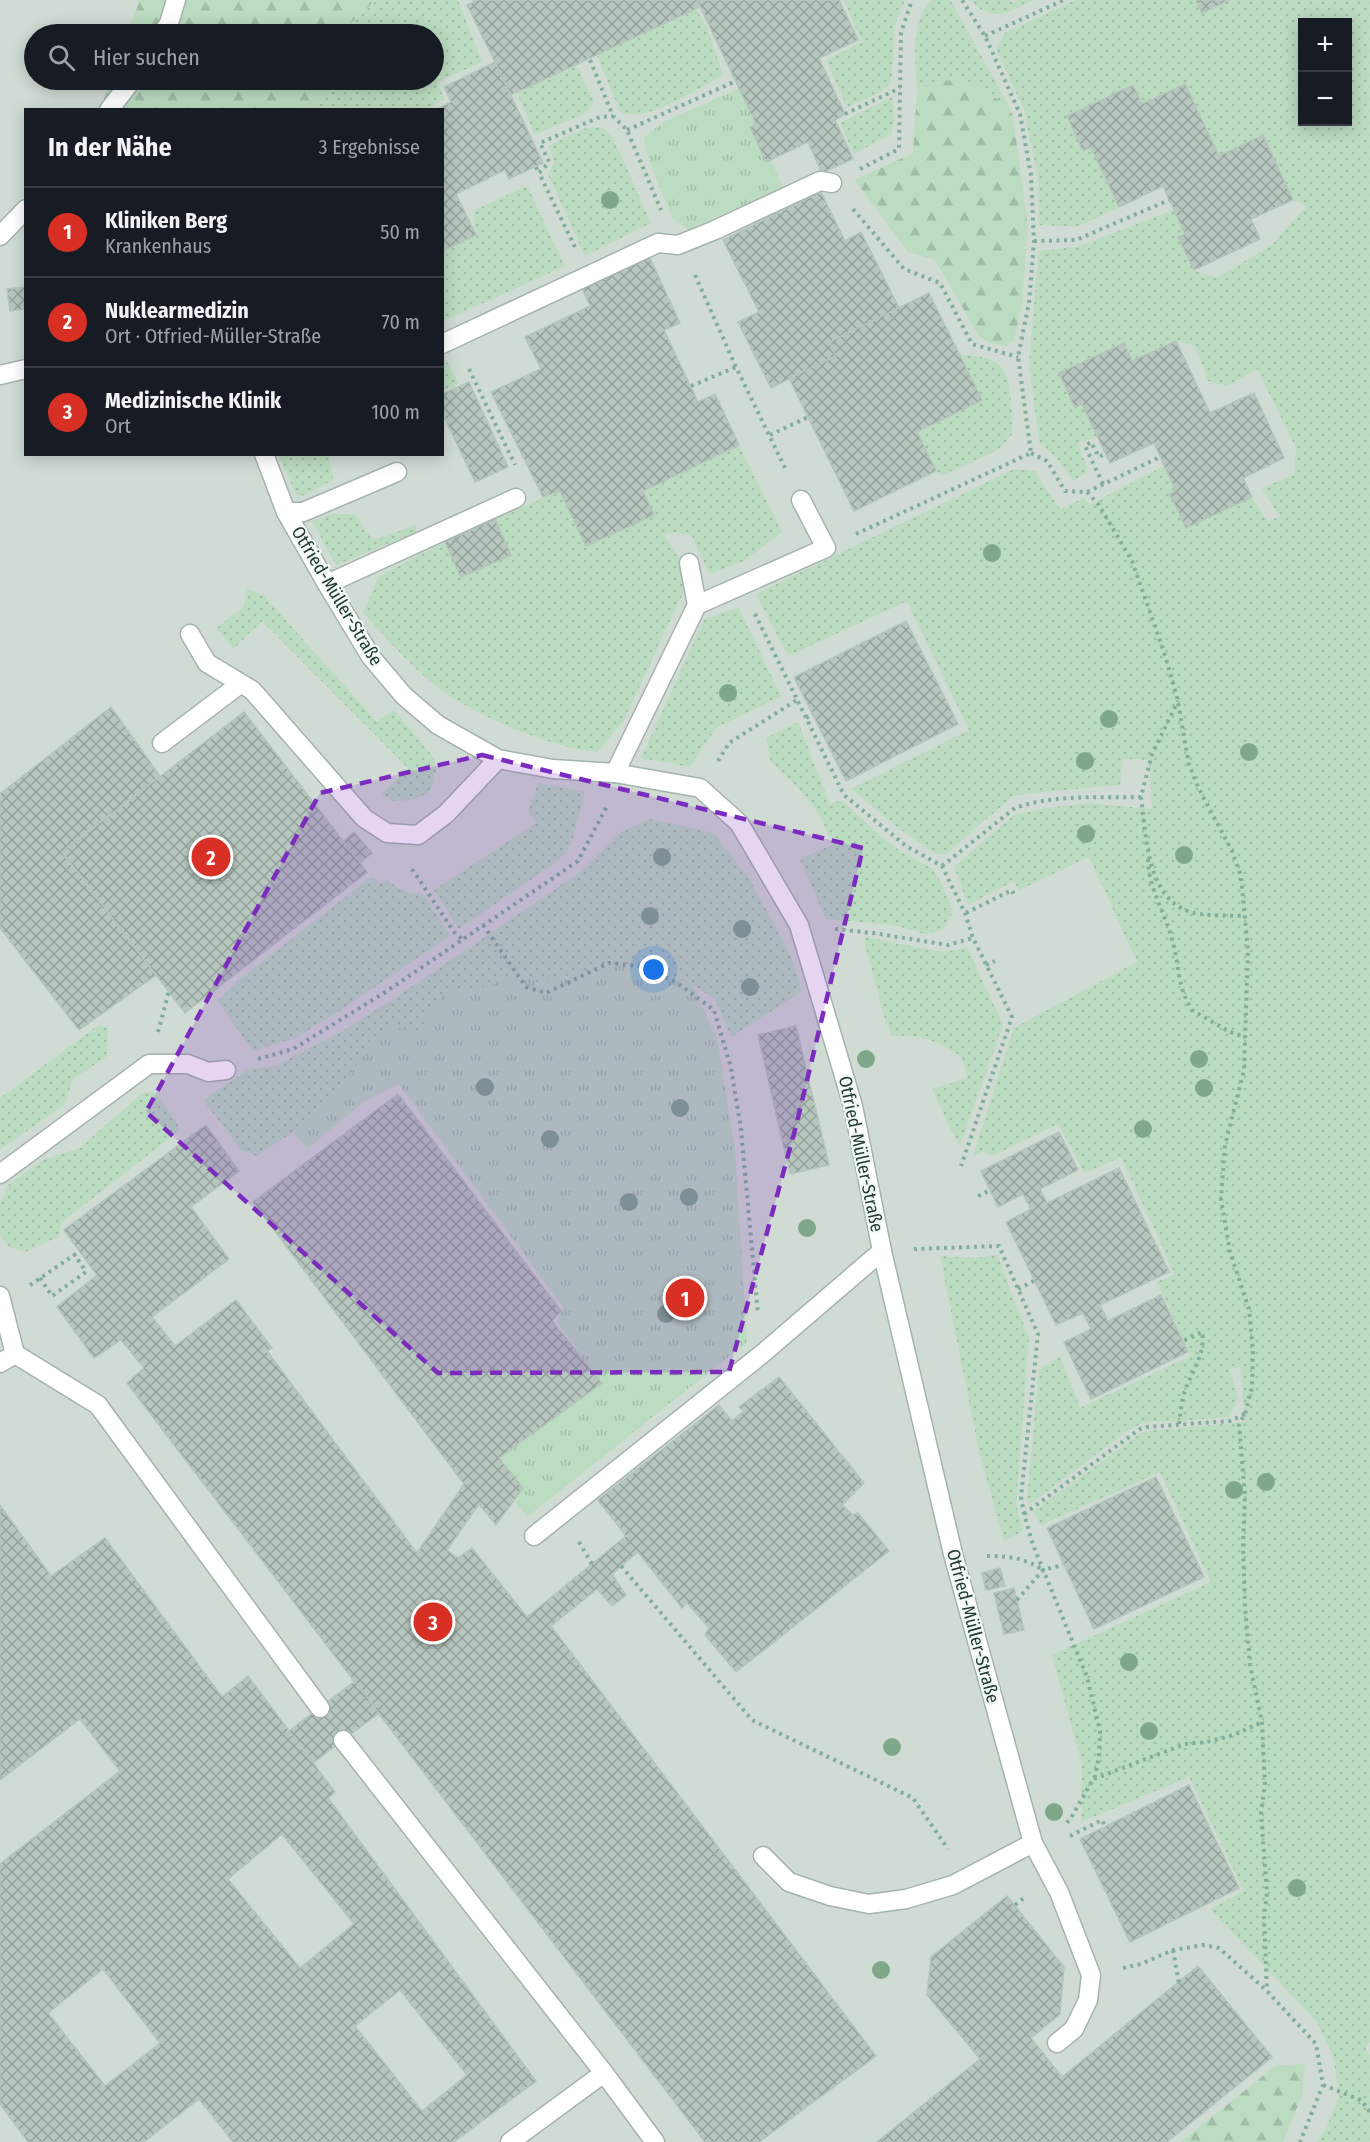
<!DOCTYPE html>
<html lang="de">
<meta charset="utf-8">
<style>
:root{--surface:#171b24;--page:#20242c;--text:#f1f3f6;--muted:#9ea1a6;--line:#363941;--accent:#d93025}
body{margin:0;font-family:"Fira Sans Condensed",sans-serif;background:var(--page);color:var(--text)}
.controls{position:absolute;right:18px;top:18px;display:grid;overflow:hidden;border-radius:0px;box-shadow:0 3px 15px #0003}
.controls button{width:54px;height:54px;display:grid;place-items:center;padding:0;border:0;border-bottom:2px solid var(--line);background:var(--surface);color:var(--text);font:30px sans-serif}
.you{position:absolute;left:654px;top:970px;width:21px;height:21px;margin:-15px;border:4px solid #fff;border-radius:50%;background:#1a73e8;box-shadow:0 0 0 9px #1a73e833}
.badge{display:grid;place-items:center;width:39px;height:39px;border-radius:50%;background:var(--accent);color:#fff;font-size:20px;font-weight:700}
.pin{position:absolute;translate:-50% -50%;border:3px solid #fff;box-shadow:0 2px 6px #0006}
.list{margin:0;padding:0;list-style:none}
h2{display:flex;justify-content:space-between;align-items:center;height:78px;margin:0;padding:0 24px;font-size:26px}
h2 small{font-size:20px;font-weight:400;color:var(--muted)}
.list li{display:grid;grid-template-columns:39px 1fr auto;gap:18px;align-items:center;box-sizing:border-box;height:90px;padding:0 24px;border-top:2px solid var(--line)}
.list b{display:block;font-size:22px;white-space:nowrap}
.list p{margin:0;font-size:20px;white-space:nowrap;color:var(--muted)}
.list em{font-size:20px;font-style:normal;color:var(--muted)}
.icon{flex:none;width:33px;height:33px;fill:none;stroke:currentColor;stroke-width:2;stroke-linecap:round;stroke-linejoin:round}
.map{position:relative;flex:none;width:1370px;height:2142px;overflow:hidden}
.search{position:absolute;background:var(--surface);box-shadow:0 3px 15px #0003;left:24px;top:24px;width:420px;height:66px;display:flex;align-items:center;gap:15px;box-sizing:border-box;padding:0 21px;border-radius:33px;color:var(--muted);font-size:22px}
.panel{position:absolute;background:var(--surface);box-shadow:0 3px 15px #0003;left:24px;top:108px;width:420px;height:348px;border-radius:0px}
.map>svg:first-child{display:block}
.built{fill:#d0dbd4;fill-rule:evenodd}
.grass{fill:url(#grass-dots);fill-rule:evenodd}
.forest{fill:url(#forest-firs)}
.park{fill:url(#park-tufts)}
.building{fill:url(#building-cross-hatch);stroke:#b4c5bc;stroke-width:1.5;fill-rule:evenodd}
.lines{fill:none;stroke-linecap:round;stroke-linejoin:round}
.lane-casing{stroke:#a4b3ac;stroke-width:21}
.street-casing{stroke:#a4b3ac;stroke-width:21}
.path{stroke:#83ae9b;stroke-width:4;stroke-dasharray:3 4.5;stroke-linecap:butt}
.lane{stroke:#fff;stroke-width:18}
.street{stroke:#fff;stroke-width:18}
.tree{fill:#7fa88b}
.marked{fill:#7b2cbf;fill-opacity:0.2;stroke:#7b2cbf;stroke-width:4.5;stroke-dasharray:12 8;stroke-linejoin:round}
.labels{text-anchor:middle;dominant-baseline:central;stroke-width:4.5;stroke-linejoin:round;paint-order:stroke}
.street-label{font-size:18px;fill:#223b32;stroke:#f2f8f4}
</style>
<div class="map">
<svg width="1370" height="2142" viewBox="0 0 1370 2142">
<defs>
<pattern id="grass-dots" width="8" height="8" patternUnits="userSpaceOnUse" patternTransform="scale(1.5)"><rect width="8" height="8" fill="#bbdcc0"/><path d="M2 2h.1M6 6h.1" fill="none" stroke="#a0bea5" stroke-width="1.8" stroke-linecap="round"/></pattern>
<pattern id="forest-firs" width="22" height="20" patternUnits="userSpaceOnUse" patternTransform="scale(1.5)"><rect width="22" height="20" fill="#bbdcc0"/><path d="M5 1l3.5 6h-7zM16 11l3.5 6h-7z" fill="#a0bea5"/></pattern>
<pattern id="park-tufts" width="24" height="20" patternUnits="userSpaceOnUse" patternTransform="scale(1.5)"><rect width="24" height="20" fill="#bbdcc0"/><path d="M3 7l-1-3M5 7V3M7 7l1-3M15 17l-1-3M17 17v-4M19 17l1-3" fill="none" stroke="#a0bea5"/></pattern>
<pattern id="building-cross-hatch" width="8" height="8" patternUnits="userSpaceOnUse" patternTransform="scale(1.5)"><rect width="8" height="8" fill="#b7c6be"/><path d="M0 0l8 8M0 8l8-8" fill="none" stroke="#94a29b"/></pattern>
</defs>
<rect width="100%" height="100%" fill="#e1ebe6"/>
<path class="built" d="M 0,0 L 178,0 L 293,34 L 34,34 L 34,80 L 434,80 L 434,34 L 367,0 L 1370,0 L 1370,2142 L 0,2142 ZM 1302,22 L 1348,22 L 1348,122 L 1302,122 ZM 26,110 L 442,110 L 442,454 L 26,454 Z"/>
<g class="grass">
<polygon points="376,0 458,0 482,62 437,82 445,99 426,109 315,110 337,80 434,80 434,34 347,34 349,25"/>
<polygon points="844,0 905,0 895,24 891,83 882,92 847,107 826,60 862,42"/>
<path d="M 932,0 L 950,0 L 1009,106 L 963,79 L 940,81 L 917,91 C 916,62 909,21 932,0 Z"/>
<path d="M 971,0 L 1011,0 L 1012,3 L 1018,0 L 1034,0 C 1009,11 992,25 971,0 Z"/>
<path d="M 1076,0 L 1196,0 L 1202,12 L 1229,0 L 1370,0 L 1370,2042 L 1365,2048 L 1370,2056 L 1370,2142 L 1317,2142 L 1326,2129 L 1339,2097 L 1333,2055 L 1316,2021 L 1210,1909 L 1244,1891 L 1189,1777 L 1081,1822 L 1082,1764 L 1052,1655 L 1211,1582 L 1160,1472 L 1041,1525 L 1034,1511 L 1140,1434 L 1148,1431 L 1245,1422 L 1240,1366 L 1230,1370 L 1238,1398 L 1229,1417 L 1181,1421 L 1154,1421 L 1141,1424 L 1127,1431 L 1030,1504 L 1027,1500 L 1039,1370 L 1060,1356 L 1080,1408 L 1191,1356 L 1157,1282 L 1175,1274 L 1121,1157 L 1085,1173 L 1058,1124 L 992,1156 L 984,1151 L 973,1155 L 1014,1028 L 1137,962 L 1089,857 L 1019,890 L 1014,881 L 968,905 L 954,867 L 1014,815 L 1041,809 L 1088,803 L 1152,809 L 1149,760 L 1123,759 L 1120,785 L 1031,793 L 1013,796 L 946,854 L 936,854 L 897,827 L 851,789 L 969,730 L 907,601 L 788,656 L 756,594 L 1014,469 L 1034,471 L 1060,509 L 1084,498 L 1089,505 L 1164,466 L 1176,491 L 1170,495 L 1186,528 L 1252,497 L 1267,521 L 1280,517 L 1262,488 L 1294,475 L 1296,448 L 1257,369 L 1227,386 L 1208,381 L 1195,346 L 1176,341 L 1132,361 L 1124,343 L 1076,407 L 1082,404 L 1097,437 L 1078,443 L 1088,472 L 1073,481 L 1058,460 L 1039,441 L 1029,362 L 1039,251 L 1077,247 L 1173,210 L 1185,234 L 1179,237 L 1194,270 L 1216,278 L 1271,246 L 1306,206 L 1293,200 L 1263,136 L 1219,156 L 1185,84 L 1091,147 L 1119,207 L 1077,227 L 1039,225 L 1038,179 L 1024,109 L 996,49 L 1005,33 ZM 1302,22 L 1348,22 L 1348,122 L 1302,122 Z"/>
<path d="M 696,9 L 707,28 L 723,74 C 709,85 652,115 635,115 C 630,115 625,113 621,113 L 597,56 Z"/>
<polygon points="577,66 594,102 582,115 535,134 517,93"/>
<polygon points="892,97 894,122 891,134 854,154 840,123"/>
<polygon points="602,127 613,138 651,223 585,256 548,174 555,162 548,146 586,128"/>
<polygon points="527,186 565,266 443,321 443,251 476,235 473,211"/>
<path d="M 960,355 C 974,355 996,357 1004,371 C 1012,384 1012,418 1012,434 L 998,450 L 943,475 L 936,471 L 917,432 L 982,400 Z"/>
<polygon points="447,362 459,384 443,390 443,364"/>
<path d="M 739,445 L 782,532 L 744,561 L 709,574 L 692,536 L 676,532 L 664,534 L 682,563 L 685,589 L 623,722 L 597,752 C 550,747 471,715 434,684 C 408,663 386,637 363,613 L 379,576 L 445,542 L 461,577 L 510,555 L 495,519 L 560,491 L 587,546 L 654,515 L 643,491 Z"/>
<polygon points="278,455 329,455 333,480 298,498"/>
<polygon points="332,514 355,514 366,532 375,540 415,525 417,532 336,565 312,521"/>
<polygon points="247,589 263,595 377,722 394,710 434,758 436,769 433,784 428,792 420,797 396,802 381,795 408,768 262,621 233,649 217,628 244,606"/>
<polygon points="738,607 781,696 716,728 690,767 641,758 704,620"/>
<polygon points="798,722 830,804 841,800 883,838 902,852 933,869 943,887 953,911 943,930 925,934 894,925 826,919 800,859 834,844 817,811 796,786 771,762 766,738"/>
<polygon points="538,783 585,792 571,845 559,860 459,929 434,890 536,823 528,812"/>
<polygon points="650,819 713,833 749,878 791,956 802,991 731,1037 715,999 693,985 596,968 536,984 520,969 489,986 444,993 418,1032 366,1054 345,1080 293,1132 257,1156 241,1150 203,1100 249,1069 275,1066 341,1032 392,1000 582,871 621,832"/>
<polygon points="372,876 379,884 387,880 403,891 424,895 450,936 345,1007 297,1037 253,1051 218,1001 239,980"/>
<path d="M 866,937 L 941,952 L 967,948 L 1003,1024 L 960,1146 L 947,1122 L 933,1089 L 967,1078 L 962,1057 C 942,1043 918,1032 893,1037 L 886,1023 L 865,945 Z"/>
<polygon points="99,1025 108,1028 107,1056 72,1080 65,1104 0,1150 0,1098"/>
<polygon points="155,1092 178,1125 179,1131 62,1222 58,1237 25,1252 9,1247 0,1234 0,1203 9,1184 45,1159 80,1148 142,1093"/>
<polygon points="997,1255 1029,1338 1016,1505 1023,1531 1004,1541 979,1451 940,1256 976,1258"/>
</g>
<g class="forest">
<polygon points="140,0 376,0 349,25 347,34 127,34"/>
<polygon points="963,79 1009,106 1013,117 1028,226 1022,304 1014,340 1006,346 990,343 979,336 935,260 908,252 855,180 913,153 917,91 940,81"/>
<polygon points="111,80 337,80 315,109 100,110"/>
<polygon points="1305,2064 1302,2095 1283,2142 1181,2142 1275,2066"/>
</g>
<g class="park">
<polygon points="740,88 756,124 750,128 766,162 771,160 783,188 688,229 672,218 645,150 644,138 663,122"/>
<polygon points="640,965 693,985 718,1042 735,1150 747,1342 527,1517 514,1500 523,1487 499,1458 601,1383 557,1322 563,1307 399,1084 365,1101 307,1149 293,1132 345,1080 387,1025 418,1032 444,993 489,986 520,969 537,984 596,968"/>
</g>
<g class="building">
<polygon points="473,0 697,0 700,7 511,95 467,5 474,2"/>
<polygon points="697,0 839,0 858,40 819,58 845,114 835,120 853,159 822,173 808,142 766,162 750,127 756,124"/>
<polygon points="1196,0 1229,0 1202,13"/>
<polygon points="495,62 543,163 509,179 505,170 456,194 476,235 442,251 442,110 436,110 451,102 444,87"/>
<polygon points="1185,84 1219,156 1263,135 1293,200 1251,219 1260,239 1194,270 1178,237 1185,234 1163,186 1119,207 1091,147 1083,151 1067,116 1133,85 1142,104"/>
<polygon points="821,192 845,241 861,232 899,308 829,342 836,356 771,388 738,322 759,312 723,240"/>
<polygon points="649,256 680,323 664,330 698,402 715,394 739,445 643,491 654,515 586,546 560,491 543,497 491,392 541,369 525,337 590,306 582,288"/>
<polygon points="26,287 26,309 10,311 7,289"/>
<polygon points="929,293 982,400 917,432 936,471 854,511 789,378 836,356 829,342"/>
<polygon points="1176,341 1210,413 1254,393 1284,458 1243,478 1252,497 1186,528 1170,494 1176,491 1154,443 1110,463 1082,404 1075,408 1059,373 1124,343 1132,361"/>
<polygon points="469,382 508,467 475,482 442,412 442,394"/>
<polygon points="495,519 511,555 461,577 445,542"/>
<polygon points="906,621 958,724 846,781 794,677"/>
<polygon points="111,707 160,776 62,852 156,975 79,1030 0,928 0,794"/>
<polygon points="244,712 367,872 185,1013 62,852"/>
<polygon points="354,832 372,853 360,863 343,842"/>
<polygon points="796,1026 829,1165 790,1174 758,1035"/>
<polygon points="398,1094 561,1311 552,1321 602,1383 499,1458 523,1488 496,1525 479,1504 447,1550 458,1558 472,1548 527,1617 626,1536 598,1500 719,1405 732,1421 744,1411 739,1407 779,1377 864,1483 842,1505 853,1515 858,1513 889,1551 736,1672 705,1635 709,1628 687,1603 682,1608 638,1552 612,1574 626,1595 612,1606 597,1589 551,1626 876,2056 759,2142 705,2142 127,1383 144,1368 121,1340 94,1358 57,1307 97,1275 64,1230 206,1125 239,1171 191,1207 229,1259 152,1317 175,1346 236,1300 272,1348 267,1351 417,1553 464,1484 253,1202"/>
<polygon points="1059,1132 1078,1170 1040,1189 1047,1203 1119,1168 1169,1272 1100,1305 1108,1321 1161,1295 1188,1352 1091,1399 1064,1342 1091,1329 1083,1313 1056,1325 1006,1222 1031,1209 1023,1194 998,1207 981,1171"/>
<polygon points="1156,1477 1204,1577 1094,1629 1047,1528"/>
<path d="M 0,1505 L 51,1576 L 105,1538 L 222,1697 L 248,1676 L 335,1792 L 328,1798 L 536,2081 L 454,2142 L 233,2142 L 199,2099 L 144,2142 L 28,2142 L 0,2104 L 0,1864 L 120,1771 L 80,1719 L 0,1780 ZM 282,1834 L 354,1924 L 300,1968 L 228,1879 ZM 103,1969 L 160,2043 L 105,2086 L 48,2013 ZM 400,1990 L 467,2075 L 422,2111 L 355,2026 Z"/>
<polygon points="1000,1568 1005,1586 986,1590 982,1573"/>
<polygon points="1014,1588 1024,1630 1004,1634 994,1593"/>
<polygon points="355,1681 379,1713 313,1763 289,1731"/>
<polygon points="1189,1785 1239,1888 1130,1942 1080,1839"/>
<polygon points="1007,1896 1064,1967 1060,2014 1031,2038 1062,2077 1198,1966 1272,2057 1167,2142 877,2142 980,2059 927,1995 931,1957"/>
</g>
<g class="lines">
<g class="lane-casing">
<g id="lane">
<polyline points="162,34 169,23 176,0"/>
<polyline points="109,110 132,80"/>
<polyline points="0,236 26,209"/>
<polyline points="442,344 658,243 678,245 715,230 820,181 832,183"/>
<polyline points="286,512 303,512 397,472"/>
<polyline points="689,563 697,605"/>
<polyline points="327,584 516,498"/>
<polyline points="190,634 207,663 252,690 364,818 387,833 418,835 446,814 498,759"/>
<polyline points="162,743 240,684"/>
<polyline points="615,773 697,605 826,548 801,500"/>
<polyline points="0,1174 149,1064 188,1064 208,1072 226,1070"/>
<polyline points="0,1296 15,1354"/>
<polyline points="0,1363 15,1354 98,1405 320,1708"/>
<polyline points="534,1536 762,1354 882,1251"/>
<polyline points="343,1740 604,2073 655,2142"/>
<polyline points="763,1856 789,1882 830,1896 869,1904 906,1899 953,1885 1033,1843 1059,1892 1091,1975 1088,2000 1074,2029 1057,2043"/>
<polyline points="510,2142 604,2073"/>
</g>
</g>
<g class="street-casing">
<g id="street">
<polyline points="0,375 26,369"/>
<polyline points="264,454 286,512 327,584 371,657 404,696 438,725 498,759 553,769 615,773 700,788 739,823 799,925 853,1106 882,1251 953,1554 1033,1843"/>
</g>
</g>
<g class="path">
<polyline points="985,36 1064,0"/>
<polyline points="590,60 613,116 627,130 661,210"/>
<polyline points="845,114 900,88"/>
<polyline points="627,130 736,81"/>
<polyline points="536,167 539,173"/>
<polyline points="860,169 899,149 901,33 912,0"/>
<polyline points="853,209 904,269 940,283 972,344 1018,357"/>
<polyline points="1034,241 1076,240 1169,200"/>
<polyline points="575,247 539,173 549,162 540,143 600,117 613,116"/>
<polyline points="695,275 736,367 787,472"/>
<polyline points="469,369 515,465"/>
<polyline points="691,386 736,367"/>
<polyline points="770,435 808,417"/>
<polyline points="1031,453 1047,461 1065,491 1087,492 1160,457"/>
<polyline points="1103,484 1085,446 1091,442 1099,457 1106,453"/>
<polyline points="1087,492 1099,505 1132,561 1164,652 1177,697 1189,765 1199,789 1232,851 1241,876 1248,951 1244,1070 1225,1145 1221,1199 1230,1252 1249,1309 1253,1351 1252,1387 1245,1414 1239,1424 1245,1496 1243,1546 1245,1607 1250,1665 1262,1722 1265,1785 1261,1813 1267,1893 1264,1916 1267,1991"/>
<polyline points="856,534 1031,453 1018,357 1029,303 1034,241 1031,175 1020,114 985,36 962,0"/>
<polyline points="755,614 844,795 906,846 942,866 965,913 973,938 1012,1017 961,1166"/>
<polyline points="806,718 813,714"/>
<polyline points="718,761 729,743 797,700"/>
<path d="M 1141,797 C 1146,832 1146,893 1185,910 C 1200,917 1229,915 1245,916"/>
<path d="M 1148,859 C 1148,888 1165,912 1172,939 C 1180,965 1176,985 1192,1010 L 1230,1032 L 1245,1037"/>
<path d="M 942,866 L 1015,808 C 1054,794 1099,798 1141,797 L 1152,754 L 1178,701"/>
<polyline points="412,869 454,932 462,939"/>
<polyline points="966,913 1012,890 1015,897"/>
<polyline points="483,925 526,987 546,993 609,963 639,966 676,982 714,1010 731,1068 741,1129 758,1314"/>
<polyline points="835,929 873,933 948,945 973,938"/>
<polyline points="986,965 995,961"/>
<polyline points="158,1032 169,991"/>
<polyline points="258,1059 293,1049 384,993 578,861 607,806"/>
<polyline points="978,1196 991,1190"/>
<polyline points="914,1249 999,1246 1038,1334 1021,1497 1024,1514 1033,1545 1087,1677 1100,1731 1099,1756 1095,1776 1071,1818 1064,1826"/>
<polyline points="40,1278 52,1296 86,1272 74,1254"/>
<polyline points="30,1285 80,1251"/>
<polyline points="1018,1289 1034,1281"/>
<path d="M 1179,1424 C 1181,1413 1181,1401 1185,1391 C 1192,1370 1206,1354 1202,1332 L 1183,1341"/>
<polyline points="1024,1514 1140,1429 1147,1427 1230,1421 1245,1414"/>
<polyline points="579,1542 592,1564"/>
<path d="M 987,1556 C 1008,1556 1025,1558 1043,1570"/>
<polyline points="621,1566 752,1720 913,1798 948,1849"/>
<polyline points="1017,1600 1043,1570 1063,1565"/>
<polyline points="1094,1779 1185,1744 1207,1742 1234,1735 1262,1722"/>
<polyline points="1070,1836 1102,1820 1105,1826"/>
<polyline points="1015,1905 1024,1898"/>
<polyline points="1173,1950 1179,1983"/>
<polyline points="1123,1968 1141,1964 1173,1950 1203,1945 1219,1948 1267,1991 1316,2044 1323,2085 1300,2142"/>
<polyline points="1323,2085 1361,2100 1370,2112"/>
</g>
<use href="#lane" class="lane"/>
<use href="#street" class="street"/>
</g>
<g class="tree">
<circle cx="610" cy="200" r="9"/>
<circle cx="992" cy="553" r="9"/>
<circle cx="728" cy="693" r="9"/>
<circle cx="1109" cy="719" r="9"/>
<circle cx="1249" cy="752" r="9"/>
<circle cx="1085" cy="761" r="9"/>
<circle cx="1086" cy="834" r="9"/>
<circle cx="1184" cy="855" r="9"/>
<circle cx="662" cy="857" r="9"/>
<circle cx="650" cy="916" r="9"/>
<circle cx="742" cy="929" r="9"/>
<circle cx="750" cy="987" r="9"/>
<circle cx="866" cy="1059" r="9"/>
<circle cx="1199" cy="1059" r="9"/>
<circle cx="485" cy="1087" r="9"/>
<circle cx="1204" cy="1088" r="9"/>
<circle cx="680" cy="1108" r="9"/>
<circle cx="1143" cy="1129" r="9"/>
<circle cx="550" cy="1139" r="9"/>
<circle cx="689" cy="1197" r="9"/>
<circle cx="629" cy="1202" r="9"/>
<circle cx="807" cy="1228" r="9"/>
<circle cx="666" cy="1314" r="9"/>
<circle cx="1266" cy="1482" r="9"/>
<circle cx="1234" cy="1490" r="9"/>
<circle cx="1129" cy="1662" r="9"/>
<circle cx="1149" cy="1731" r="9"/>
<circle cx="892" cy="1747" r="9"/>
<circle cx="1054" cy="1812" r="9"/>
<circle cx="1297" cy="1888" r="9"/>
<circle cx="881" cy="1970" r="9"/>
</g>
<path class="marked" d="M 482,755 L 863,848 L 796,1126 L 729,1372 L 438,1373 L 146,1112 L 320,793 Z"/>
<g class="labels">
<g class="street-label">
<text transform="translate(337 596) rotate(59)">Otfried-Müller-Straße</text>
<text transform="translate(861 1154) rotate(78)">Otfried-Müller-Straße</text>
<text transform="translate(973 1626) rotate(75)">Otfried-Müller-Straße</text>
</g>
</g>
</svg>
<div class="controls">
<button>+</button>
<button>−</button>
</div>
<div class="you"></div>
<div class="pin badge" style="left:685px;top:1298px">1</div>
<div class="pin badge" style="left:211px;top:857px">2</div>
<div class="pin badge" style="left:433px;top:1622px">3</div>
<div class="search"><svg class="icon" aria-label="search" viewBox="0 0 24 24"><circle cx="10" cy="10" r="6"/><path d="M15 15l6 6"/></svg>Hier suchen</div>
<section class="panel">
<h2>In der Nähe<small>3 Ergebnisse</small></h2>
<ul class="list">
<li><span class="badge">1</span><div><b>Kliniken Berg</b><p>Krankenhaus</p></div><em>50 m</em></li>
<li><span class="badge">2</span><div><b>Nuklearmedizin</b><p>Ort · Otfried-Müller-Straße</p></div><em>70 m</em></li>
<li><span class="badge">3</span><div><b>Medizinische Klinik</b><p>Ort</p></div><em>100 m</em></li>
</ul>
</section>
</div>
